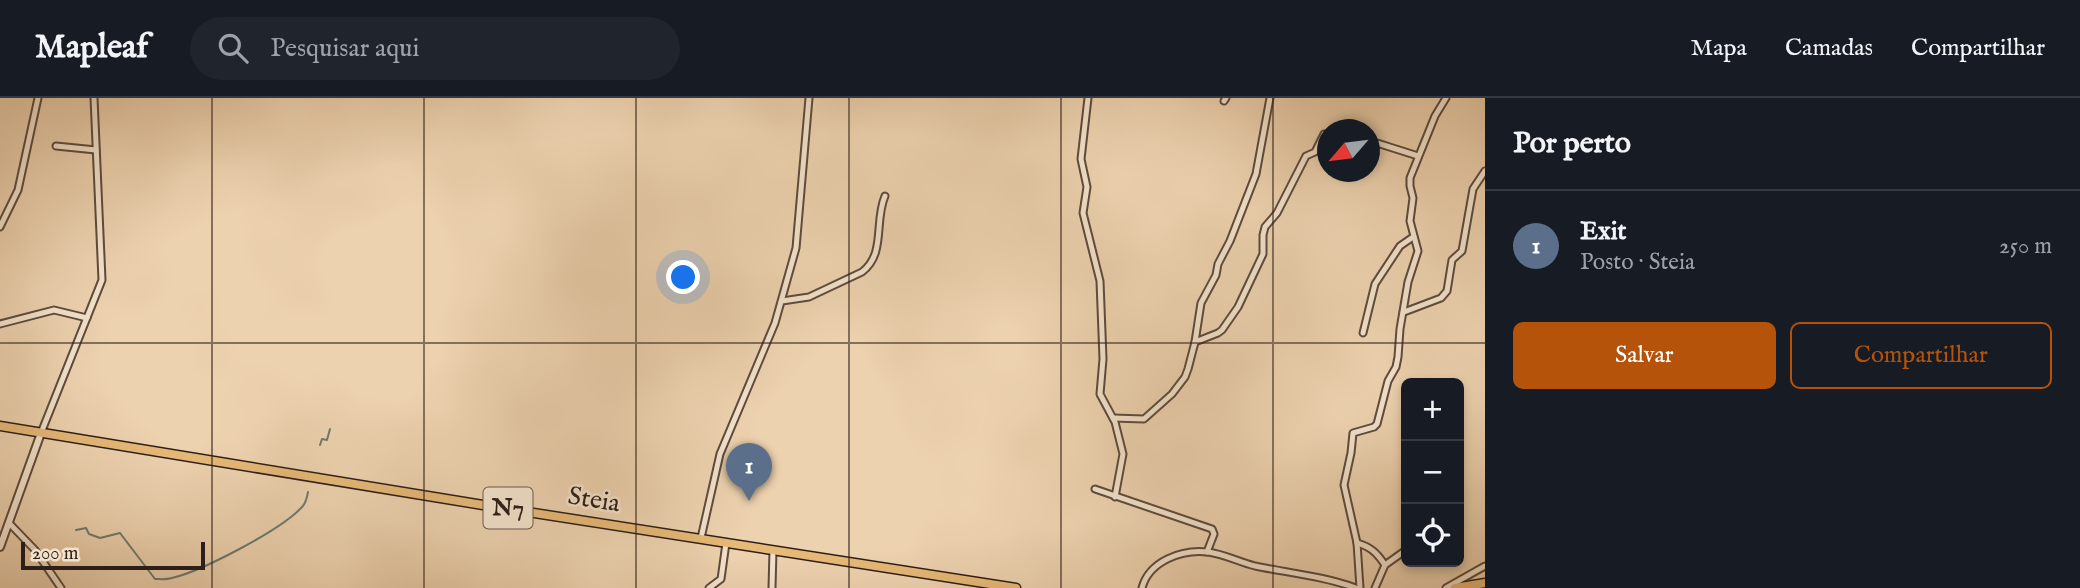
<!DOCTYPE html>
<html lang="pt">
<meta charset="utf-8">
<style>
:root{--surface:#171b24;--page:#20242c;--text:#f1f3f6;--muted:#9ea1a6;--line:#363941;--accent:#b45309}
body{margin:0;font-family:"IM FELL English",serif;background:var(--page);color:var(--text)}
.controls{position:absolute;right:21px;bottom:21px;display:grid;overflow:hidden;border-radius:10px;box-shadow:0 4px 10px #0003}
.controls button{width:63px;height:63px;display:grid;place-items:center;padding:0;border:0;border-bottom:2px solid var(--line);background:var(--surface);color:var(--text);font:35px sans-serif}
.compass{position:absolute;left:1317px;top:21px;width:63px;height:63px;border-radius:50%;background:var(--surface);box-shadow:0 4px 10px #0003;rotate:242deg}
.scale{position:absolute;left:21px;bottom:18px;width:184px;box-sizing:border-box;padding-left:7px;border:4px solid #2d1e18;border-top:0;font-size:19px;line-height:24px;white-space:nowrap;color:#2d1e18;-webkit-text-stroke:5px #f3e2cb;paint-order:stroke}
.you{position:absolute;left:684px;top:180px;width:24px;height:24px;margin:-18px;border:5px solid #fff;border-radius:50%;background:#1a73e8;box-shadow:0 0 0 10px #1a73e833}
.badge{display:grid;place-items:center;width:46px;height:46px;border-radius:50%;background:var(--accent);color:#fff;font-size:23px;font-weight:700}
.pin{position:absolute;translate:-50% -58px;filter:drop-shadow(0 2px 4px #0008)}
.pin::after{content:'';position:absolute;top:37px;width:24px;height:21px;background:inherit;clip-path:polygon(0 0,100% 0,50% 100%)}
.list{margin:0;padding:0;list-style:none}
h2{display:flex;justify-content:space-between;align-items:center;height:91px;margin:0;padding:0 28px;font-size:30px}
h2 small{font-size:23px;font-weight:400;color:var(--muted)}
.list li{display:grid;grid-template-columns:46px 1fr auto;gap:21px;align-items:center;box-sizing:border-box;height:112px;padding:0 28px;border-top:2px solid var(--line)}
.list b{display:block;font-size:26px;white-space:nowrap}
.list p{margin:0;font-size:23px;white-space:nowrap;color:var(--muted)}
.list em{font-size:23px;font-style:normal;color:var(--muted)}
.actions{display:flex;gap:14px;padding:21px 28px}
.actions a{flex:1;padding:16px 0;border:2px solid var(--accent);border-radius:10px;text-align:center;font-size:24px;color:var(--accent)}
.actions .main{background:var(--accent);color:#fff}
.icon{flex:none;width:38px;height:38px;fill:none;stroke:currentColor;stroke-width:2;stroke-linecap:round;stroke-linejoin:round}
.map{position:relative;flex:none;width:1485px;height:490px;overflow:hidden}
header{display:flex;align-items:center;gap:42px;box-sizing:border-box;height:98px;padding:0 35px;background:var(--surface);border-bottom:2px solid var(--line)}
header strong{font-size:33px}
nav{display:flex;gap:38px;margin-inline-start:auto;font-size:24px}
.search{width:490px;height:63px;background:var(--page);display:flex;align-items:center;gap:18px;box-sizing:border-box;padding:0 24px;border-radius:38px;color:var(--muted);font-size:26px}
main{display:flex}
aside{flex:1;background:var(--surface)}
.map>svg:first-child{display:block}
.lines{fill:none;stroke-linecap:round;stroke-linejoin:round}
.stream{stroke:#6e7a70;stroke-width:2}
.minor-casing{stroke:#5d4b3e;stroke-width:9}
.tertiary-casing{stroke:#5d4b3e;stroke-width:10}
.primary-casing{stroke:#2d1e18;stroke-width:11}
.minor{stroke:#f3e2cb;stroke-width:5}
.tertiary{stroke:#f3e2cb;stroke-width:6}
.primary{stroke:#e6b978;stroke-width:8}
.grid{fill:none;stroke:#2d1e18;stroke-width:2;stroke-opacity:0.55}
.labels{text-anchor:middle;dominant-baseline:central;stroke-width:5;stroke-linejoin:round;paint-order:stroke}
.shield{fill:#f3e2cb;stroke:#68594e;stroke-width:2}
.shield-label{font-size:24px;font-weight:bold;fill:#2d1e18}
.street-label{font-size:26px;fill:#2d1e18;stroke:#f3e2cb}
</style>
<header>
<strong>Mapleaf</strong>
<div class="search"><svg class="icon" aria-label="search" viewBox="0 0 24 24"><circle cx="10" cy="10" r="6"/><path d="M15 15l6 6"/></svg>Pesquisar aqui</div>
<nav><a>Mapa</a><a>Camadas</a><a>Compartilhar</a></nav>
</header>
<main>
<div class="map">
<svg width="1485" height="490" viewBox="0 0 1485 490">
<rect width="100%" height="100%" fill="#edd2af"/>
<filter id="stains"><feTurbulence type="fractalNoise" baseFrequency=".00286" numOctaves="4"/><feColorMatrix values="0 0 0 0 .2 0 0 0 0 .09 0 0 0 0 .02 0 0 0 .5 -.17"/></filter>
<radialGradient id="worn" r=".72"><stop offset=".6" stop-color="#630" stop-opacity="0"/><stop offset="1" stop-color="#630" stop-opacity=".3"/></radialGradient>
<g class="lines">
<g class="stream">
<polyline points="320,347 322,341 327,342 330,331"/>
<path d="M 76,432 L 86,430 L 89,436 L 100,440 L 120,435 L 155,481 C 160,481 166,482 172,480 C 202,473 281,432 302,409 C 306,405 307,400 308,394"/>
</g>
<g class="minor-casing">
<g id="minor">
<polyline points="1088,0 1081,61 1087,89 1083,115 1100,183 1103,261 1100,296 1115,324 1123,356 1115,399"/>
<polyline points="1224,3 1226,0"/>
<polyline points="1377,45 1418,58"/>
<polyline points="56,48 96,52"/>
<polyline points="0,129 18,92 38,0"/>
<path d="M 782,203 L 809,199 L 862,174 C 886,156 874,123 885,98"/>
<polyline points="1404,214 1441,200 1447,193 1452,162 1462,153 1473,91 1485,73"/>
<polyline points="0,226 54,212 87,220"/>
<polyline points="1363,235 1375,186 1400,148 1413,139"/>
<polyline points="1195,244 1218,235 1222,232 1238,209 1263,156 1263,137 1265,129 1277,115 1306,58 1315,54 1324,36"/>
<polyline points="1113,320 1144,321 1172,296 1185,279 1188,271 1195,244 1201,205 1216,177 1218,166 1230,143 1256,76 1270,0"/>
<polyline points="41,335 102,182 94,0"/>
<polyline points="1095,391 1212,431 1214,436 1207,454"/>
<polyline points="9,425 35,452 61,490"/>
<polyline points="701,440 720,356 775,225 796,150 809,0"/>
<path d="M 1357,445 C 1371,449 1377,455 1385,467"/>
<polyline points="709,490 721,481 726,445"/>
<polyline points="772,490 773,452"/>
<path d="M 1142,490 C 1149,463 1182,451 1208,454 C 1224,456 1239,464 1255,468 C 1289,475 1323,478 1356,490"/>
<polyline points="1360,490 1357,445 1344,387 1351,355 1353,335 1374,329 1377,326 1388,283 1396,269 1398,259 1400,231 1408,184 1418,153 1410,123 1413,100 1410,88 1410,80 1435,18 1446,0"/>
<polyline points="1375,490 1385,467 1406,452"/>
<polyline points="1446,490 1485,468"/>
</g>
</g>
<g class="tertiary-casing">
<polyline id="tertiary" points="0,449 41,335"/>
</g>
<g class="primary-casing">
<g id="primary">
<polyline points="0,328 489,408 1016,490"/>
<polyline points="1455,490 1485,485"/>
</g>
</g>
<use href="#minor" class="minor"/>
<use href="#tertiary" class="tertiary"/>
<use href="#primary" class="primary"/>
</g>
<path class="grid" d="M 212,0 L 212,490M 424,0 L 424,490M 636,0 L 636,490M 849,0 L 849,490M 1061,0 L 1061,490M 1273,0 L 1273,490M 0,245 L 1485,245"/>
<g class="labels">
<rect class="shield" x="483.5" y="389.5" width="49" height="41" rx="5"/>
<g class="shield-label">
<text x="508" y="410">N7</text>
</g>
<g class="street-label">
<text transform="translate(594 402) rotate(9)">Steia</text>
</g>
</g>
<rect width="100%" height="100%" filter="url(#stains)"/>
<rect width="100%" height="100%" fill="url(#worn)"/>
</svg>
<div class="controls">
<button>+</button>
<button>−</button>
<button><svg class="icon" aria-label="locate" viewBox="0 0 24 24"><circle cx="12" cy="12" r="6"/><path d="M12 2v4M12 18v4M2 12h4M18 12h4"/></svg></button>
</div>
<svg class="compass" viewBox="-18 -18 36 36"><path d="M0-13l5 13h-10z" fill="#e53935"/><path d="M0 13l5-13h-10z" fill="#9ea1a6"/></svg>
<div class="scale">200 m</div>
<div class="you"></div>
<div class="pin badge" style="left:749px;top:403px;background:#5c6f8a">1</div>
</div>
<aside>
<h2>Por perto<small></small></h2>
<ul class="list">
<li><span class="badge" style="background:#5c6f8a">1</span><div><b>Exit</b><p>Posto · Steia</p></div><em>250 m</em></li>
</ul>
<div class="actions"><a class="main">Salvar</a><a>Compartilhar</a></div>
</aside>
</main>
